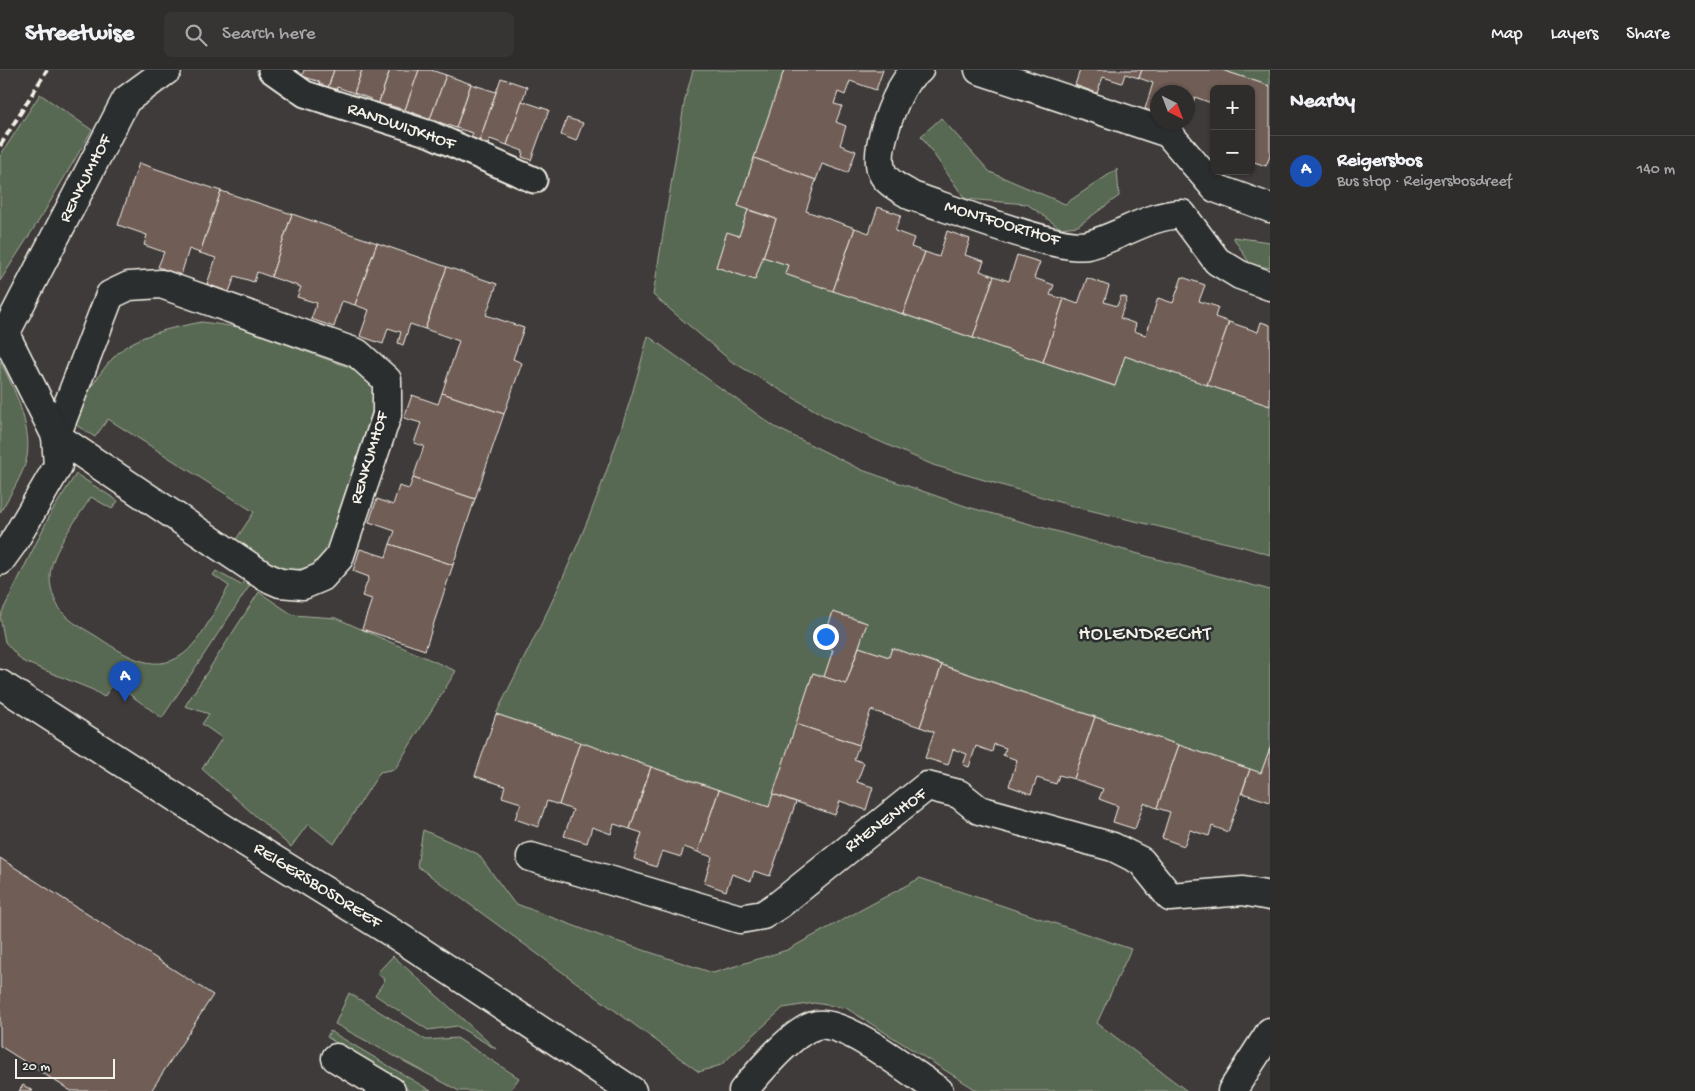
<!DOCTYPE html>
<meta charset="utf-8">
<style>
:root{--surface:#2f2c2c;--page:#373434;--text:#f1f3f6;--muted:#a7a7a9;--line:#4a4848;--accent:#bca0f2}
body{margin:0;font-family:"Gochi Hand",sans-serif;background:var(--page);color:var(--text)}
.controls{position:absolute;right:15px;top:15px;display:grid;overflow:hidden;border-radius:8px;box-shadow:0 1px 4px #0004}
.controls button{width:45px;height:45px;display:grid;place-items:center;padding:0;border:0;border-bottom:1px solid var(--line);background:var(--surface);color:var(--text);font:25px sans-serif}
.compass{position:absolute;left:1150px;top:15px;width:45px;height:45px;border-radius:50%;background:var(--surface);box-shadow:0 1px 4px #0004;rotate:138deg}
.scale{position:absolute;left:15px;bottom:12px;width:100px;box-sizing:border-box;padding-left:5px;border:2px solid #f4f1e8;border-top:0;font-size:14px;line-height:18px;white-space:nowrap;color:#f4f1e8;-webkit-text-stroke:4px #2a2d2e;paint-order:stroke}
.you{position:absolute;left:825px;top:566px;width:18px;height:18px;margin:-12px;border:4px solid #fff;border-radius:50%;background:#1a73e8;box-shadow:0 0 0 8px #1a73e833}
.badge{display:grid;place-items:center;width:32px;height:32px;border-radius:50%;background:var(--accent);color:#fff;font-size:16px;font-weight:700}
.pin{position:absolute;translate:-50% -41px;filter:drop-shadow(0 1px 2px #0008)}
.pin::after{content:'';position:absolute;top:26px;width:18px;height:15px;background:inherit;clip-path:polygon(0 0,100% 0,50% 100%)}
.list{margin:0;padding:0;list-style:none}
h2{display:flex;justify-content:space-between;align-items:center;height:65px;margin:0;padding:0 20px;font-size:21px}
h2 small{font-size:16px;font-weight:400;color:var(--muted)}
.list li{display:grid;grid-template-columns:32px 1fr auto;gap:15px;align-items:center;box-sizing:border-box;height:70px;padding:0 20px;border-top:1px solid var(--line)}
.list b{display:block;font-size:19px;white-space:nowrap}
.list p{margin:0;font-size:16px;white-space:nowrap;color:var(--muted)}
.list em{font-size:16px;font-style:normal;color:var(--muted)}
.icon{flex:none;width:28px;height:28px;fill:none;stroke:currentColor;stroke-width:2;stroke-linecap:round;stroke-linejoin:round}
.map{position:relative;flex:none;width:1270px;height:1021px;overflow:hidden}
header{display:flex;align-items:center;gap:30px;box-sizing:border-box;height:70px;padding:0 25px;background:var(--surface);border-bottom:1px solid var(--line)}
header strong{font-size:24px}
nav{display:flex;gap:28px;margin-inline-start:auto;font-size:18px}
.search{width:350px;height:45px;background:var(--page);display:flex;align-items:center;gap:12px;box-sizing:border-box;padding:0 18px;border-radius:8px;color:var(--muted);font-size:19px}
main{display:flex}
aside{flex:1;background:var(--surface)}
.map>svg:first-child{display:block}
.green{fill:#596952;stroke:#a6ad9d}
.building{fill:#6f5d57;stroke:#f4f1e8}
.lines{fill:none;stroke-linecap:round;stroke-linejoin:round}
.pedestrian-casing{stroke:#f4f1e8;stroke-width:29}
.minor-casing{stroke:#f4f1e8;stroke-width:31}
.tertiary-casing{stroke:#f4f1e8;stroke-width:31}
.pedestrian{stroke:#2a2d2e;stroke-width:25}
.minor{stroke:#2a2d2e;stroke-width:28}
.tertiary{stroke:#2a2d2e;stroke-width:28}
.rail{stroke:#f4f1e8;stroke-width:4;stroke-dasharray:8 4;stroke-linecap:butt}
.labels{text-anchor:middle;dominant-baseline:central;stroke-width:5;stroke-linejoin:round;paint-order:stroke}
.street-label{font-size:18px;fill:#f4f1e8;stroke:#2a2d2e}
.quarter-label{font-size:20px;letter-spacing:1px;fill:#f4f1e8;stroke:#2a2d2e}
</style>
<header>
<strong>Streetwise</strong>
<div class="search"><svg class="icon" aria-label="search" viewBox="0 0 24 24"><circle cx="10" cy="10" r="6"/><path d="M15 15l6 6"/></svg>Search here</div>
<nav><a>Map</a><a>Layers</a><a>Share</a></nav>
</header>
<main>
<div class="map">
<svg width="1270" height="1021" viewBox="0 0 1270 1021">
<rect width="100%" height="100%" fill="#3f3b3a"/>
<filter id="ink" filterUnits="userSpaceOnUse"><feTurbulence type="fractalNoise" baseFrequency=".02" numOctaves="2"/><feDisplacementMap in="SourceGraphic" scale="10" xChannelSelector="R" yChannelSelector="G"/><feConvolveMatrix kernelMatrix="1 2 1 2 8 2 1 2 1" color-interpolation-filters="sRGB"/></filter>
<g filter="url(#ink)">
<g class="green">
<polygon points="693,0 784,0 738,135 748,140 739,166 727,163 716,197 755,210 763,187 788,195 785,204 1114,316 1125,286 1270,336 1270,485 1244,477 1076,437 933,395 833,351 731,291 653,225 685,29"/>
<polygon points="1222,0 1270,0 1270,16"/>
<polygon points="40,24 92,60 43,144 0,211 0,86"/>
<polygon points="941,48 990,102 1065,134 1117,99 1119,126 1078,156 1060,158 1027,134 965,129 921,66"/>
<polygon points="1233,167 1270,172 1270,198 1250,194"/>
<path d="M 202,252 L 238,257 L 357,300 L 380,318 L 338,444 L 329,485 C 290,513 268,497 233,474 L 254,442 L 108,349 L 95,367 L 71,352 C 86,327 101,295 125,277 C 148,262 176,257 202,252 Z"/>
<path d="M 648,266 L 775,357 L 862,400 L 968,437 L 1270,520 L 1270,678 L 1261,703 L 892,578 L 889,587 L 859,577 L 867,553 L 833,542 L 821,576 L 833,580 L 824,607 L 813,603 L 769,737 L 496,644 C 519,597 544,551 565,503 C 600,426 627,348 648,266 Z"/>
<path d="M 0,291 C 14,317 32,357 27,387 C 23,406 9,426 0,443 Z"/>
<path d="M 76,404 L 118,431 L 112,439 L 91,427 C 78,448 50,482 50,507 C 50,521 56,537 67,547 C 75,555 87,560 96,566 C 121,582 152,606 182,585 C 200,573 217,536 229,516 L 213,505 L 216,501 L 241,515 L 244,511 L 250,515 L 162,648 L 114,613 L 104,627 L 93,620 L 22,591 L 5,572 L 0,546 L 52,441 Z"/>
<polygon points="259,522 293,545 336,548 456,601 395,699 380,702 334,774 308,754 291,777 202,699 222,668 202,654 209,644 185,636"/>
<polygon points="423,760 478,784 514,833 601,866 713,903 787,880 920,808 1131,879 1097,953 1187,1021 978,1021 846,938 814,933 783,938 721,995 699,1002 417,796"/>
<polygon points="393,886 496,979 457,956 428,960 375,925 385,910 377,903"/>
<polygon points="349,923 426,970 457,968 519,1008 510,1021 459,1021 335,954"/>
<polygon points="330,961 431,1021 410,1021 327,967"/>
</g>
<g class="building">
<polygon points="304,0 334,0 327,21 318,18 320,12 302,6"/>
<polygon points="334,0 362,0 354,23 337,17 335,24 327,21"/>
<polygon points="362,0 390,0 377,38 369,35 371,29 354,23"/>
<polygon points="390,0 419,0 405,40 388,35 386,41 377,38"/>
<polygon points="419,0 431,0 446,5 428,55 420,52 422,46 405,40"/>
<polygon points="784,0 883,0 876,20 850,11 845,25 838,22 834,34 842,36 836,52 846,56 840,75 856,81 848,103 822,94 816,110 754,88"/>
<polygon points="1080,0 1142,0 1139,8 1125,4 1122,13 1103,7 1097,23 1075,15"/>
<polygon points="1142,0 1222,0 1270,16 1270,86 1266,96 1251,91 1251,19 1214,19 1211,33 1195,27 1188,48 1188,22 1158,22 1158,43 1145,39 1153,13 1139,8"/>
<polygon points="446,5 471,14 456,58 439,52 437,58 428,55"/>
<polygon points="501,8 527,17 507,75 490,69 488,75 479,72"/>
<polygon points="471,14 496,22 479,72 470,69 473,63 456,58"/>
<polygon points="522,31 549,40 531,90 522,87 523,81 507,75"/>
<polygon points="567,48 583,53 576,71 561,65"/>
<polygon points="754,88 816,110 806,141 855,158 833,221 785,204 788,195 763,187 776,149 738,136"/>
<polygon points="139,93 221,121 200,183 189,179 181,205 158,197 164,182 144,175 147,165 118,155"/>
<polygon points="1230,101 1243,101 1242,105"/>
<polygon points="221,121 292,144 271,207 257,202 254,212 235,206 229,222 207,214 216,188 200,183"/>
<polygon points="878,137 901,145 895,161 914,168 911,177 925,182 903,244 833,221 855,158 869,163"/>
<polygon points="748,140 776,149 755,210 716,197 727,162 739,166"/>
<polygon points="292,144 377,173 355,235 342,231 334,257 311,249 317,233 297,227 301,217 271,207"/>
<polygon points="947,161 970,169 965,185 984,191 980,201 994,206 973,268 903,244 925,182 939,187"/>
<polygon points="377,173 447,197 425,259 410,254 403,275 398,273 401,262 388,258 383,274 360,266 369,240 355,235"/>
<polygon points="1017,185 1040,192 1034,208 1054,215 1050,225 1064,229 1043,292 973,268 994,206 1009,211"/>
<polygon points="447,197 497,214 486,245 524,258 513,289 522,293 504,344 442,323 459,271 425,259"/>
<polygon points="1182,207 1205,215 1199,231 1218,237 1215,247 1229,252 1207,315 1125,286 1115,316 1043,292 1064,229 1078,234 1087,208 1109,216 1104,232 1117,236 1121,226 1127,228 1120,248 1136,254 1134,261 1146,265 1158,228 1173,233"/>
<polygon points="1229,252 1258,262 1261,252 1270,255 1270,336 1207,315"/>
<polygon points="442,323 504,344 475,429 413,408 424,376 414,373 421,353 404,348 412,325 438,334"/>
<polygon points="413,408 475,429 453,495 390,474 395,461 369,452 377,429 393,435 399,416 409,419"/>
<polygon points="390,474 453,495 425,580 362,559 372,529 362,526 369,507 353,501 360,479 386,487"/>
<polygon points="833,542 867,553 846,614 824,607 833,580 821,576"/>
<polygon points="859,577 889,587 892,578 942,595 920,657 871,640 859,675 796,654 813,603 846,614"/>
<polygon points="942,595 1095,647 1074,709 1059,705 1056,714 1037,708 1031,724 1009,716 1017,690 1003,685 1006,678 994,674 992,682 976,676 969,697 963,695 967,684 953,679 948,695 925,688 934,662 920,657"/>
<polygon points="496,644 580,672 559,735 547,731 538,757 515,749 521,733 502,727 505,716 475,706"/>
<polygon points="1095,647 1179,675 1157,738 1144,733 1135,759 1113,752 1118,736 1099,729 1103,719 1074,709"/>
<polygon points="796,654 859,675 854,689 864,693 857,712 873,717 866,740 840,731 835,745 773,724"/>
<polygon points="580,672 651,697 630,759 614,754 611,764 592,757 587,773 564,766 573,740 559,735"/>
<polygon points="1179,675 1250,699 1228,762 1212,756 1209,766 1190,760 1184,776 1162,768 1170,742 1157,738"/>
<polygon points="1270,678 1270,732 1242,723 1250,699 1261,703"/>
<polygon points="651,697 719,720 698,782 684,777 681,787 662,781 656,797 634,789 642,763 630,759"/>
<polygon points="719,720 769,737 773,724 796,732 770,806 754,801 751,811 732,804 726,821 704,813 712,787 698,782"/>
<polygon points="0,788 213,925 151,1021 71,1021 0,976"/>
<polygon points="23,1015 33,1021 19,1021"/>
</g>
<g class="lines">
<g class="pedestrian-casing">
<polyline id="pedestrian" points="271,0 305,24 430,64 534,110"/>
</g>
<g class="minor-casing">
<g id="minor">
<path d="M 919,0 C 915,3 910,6 907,10 C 894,29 873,80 882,102 C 886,113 903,120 912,126 C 946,137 1060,182 1088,175 C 1120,167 1148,145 1182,144 L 1217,191 L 1240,205 L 1270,216"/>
<polyline points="979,0 1168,63 1215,118 1270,138"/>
<polygon points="161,214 357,283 387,310 387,345 339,488 322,507 303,515 280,513 264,506 56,366 110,225 129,216"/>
<polyline points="0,491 13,473 58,396 56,366 5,264 126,30 167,0"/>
<polyline points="531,787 740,849 763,845 780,834 927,716 959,724 979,740 1113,777 1141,791 1170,827 1243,821 1270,826"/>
<polyline points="336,988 391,1021"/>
<path d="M 743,1021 C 758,1003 793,960 817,955 C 846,950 913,1004 939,1021"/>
<polyline points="1232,1021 1270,962"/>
</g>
</g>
<g class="tertiary-casing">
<polyline id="tertiary" points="0,614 231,763 399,867 632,1021"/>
</g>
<use href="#pedestrian" class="pedestrian"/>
<use href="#minor" class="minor"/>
<use href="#tertiary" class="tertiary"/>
<polyline class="rail" points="0,76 47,0"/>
</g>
</g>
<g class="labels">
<g class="street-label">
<text transform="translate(401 57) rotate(19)">RANDWIJKHOF</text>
<text transform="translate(86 109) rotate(-63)">RENKUMHOF</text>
<text transform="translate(1002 154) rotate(17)">MONTFOORTHOF</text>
<text transform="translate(370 388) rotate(-73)">RENKUMHOF</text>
<text transform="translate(886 751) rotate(-36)">RHENENHOF</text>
<text transform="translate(317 816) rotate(32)">REIGERSBOSDREEF</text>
</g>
<g class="quarter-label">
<text x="1145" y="565">HOLENDRECHT</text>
</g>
</g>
</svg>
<div class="controls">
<button>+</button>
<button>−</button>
</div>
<svg class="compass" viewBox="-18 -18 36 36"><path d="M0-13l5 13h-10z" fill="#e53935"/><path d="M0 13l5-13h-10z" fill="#a7a7a9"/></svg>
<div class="scale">20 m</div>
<div class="you"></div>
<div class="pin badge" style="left:125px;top:632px;background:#1a4fb4">A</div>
</div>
<aside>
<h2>Nearby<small></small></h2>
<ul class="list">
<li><span class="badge" style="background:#1a4fb4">A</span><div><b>Reigersbos</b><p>Bus stop · Reigersbosdreef</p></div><em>140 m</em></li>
</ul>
</aside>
</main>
